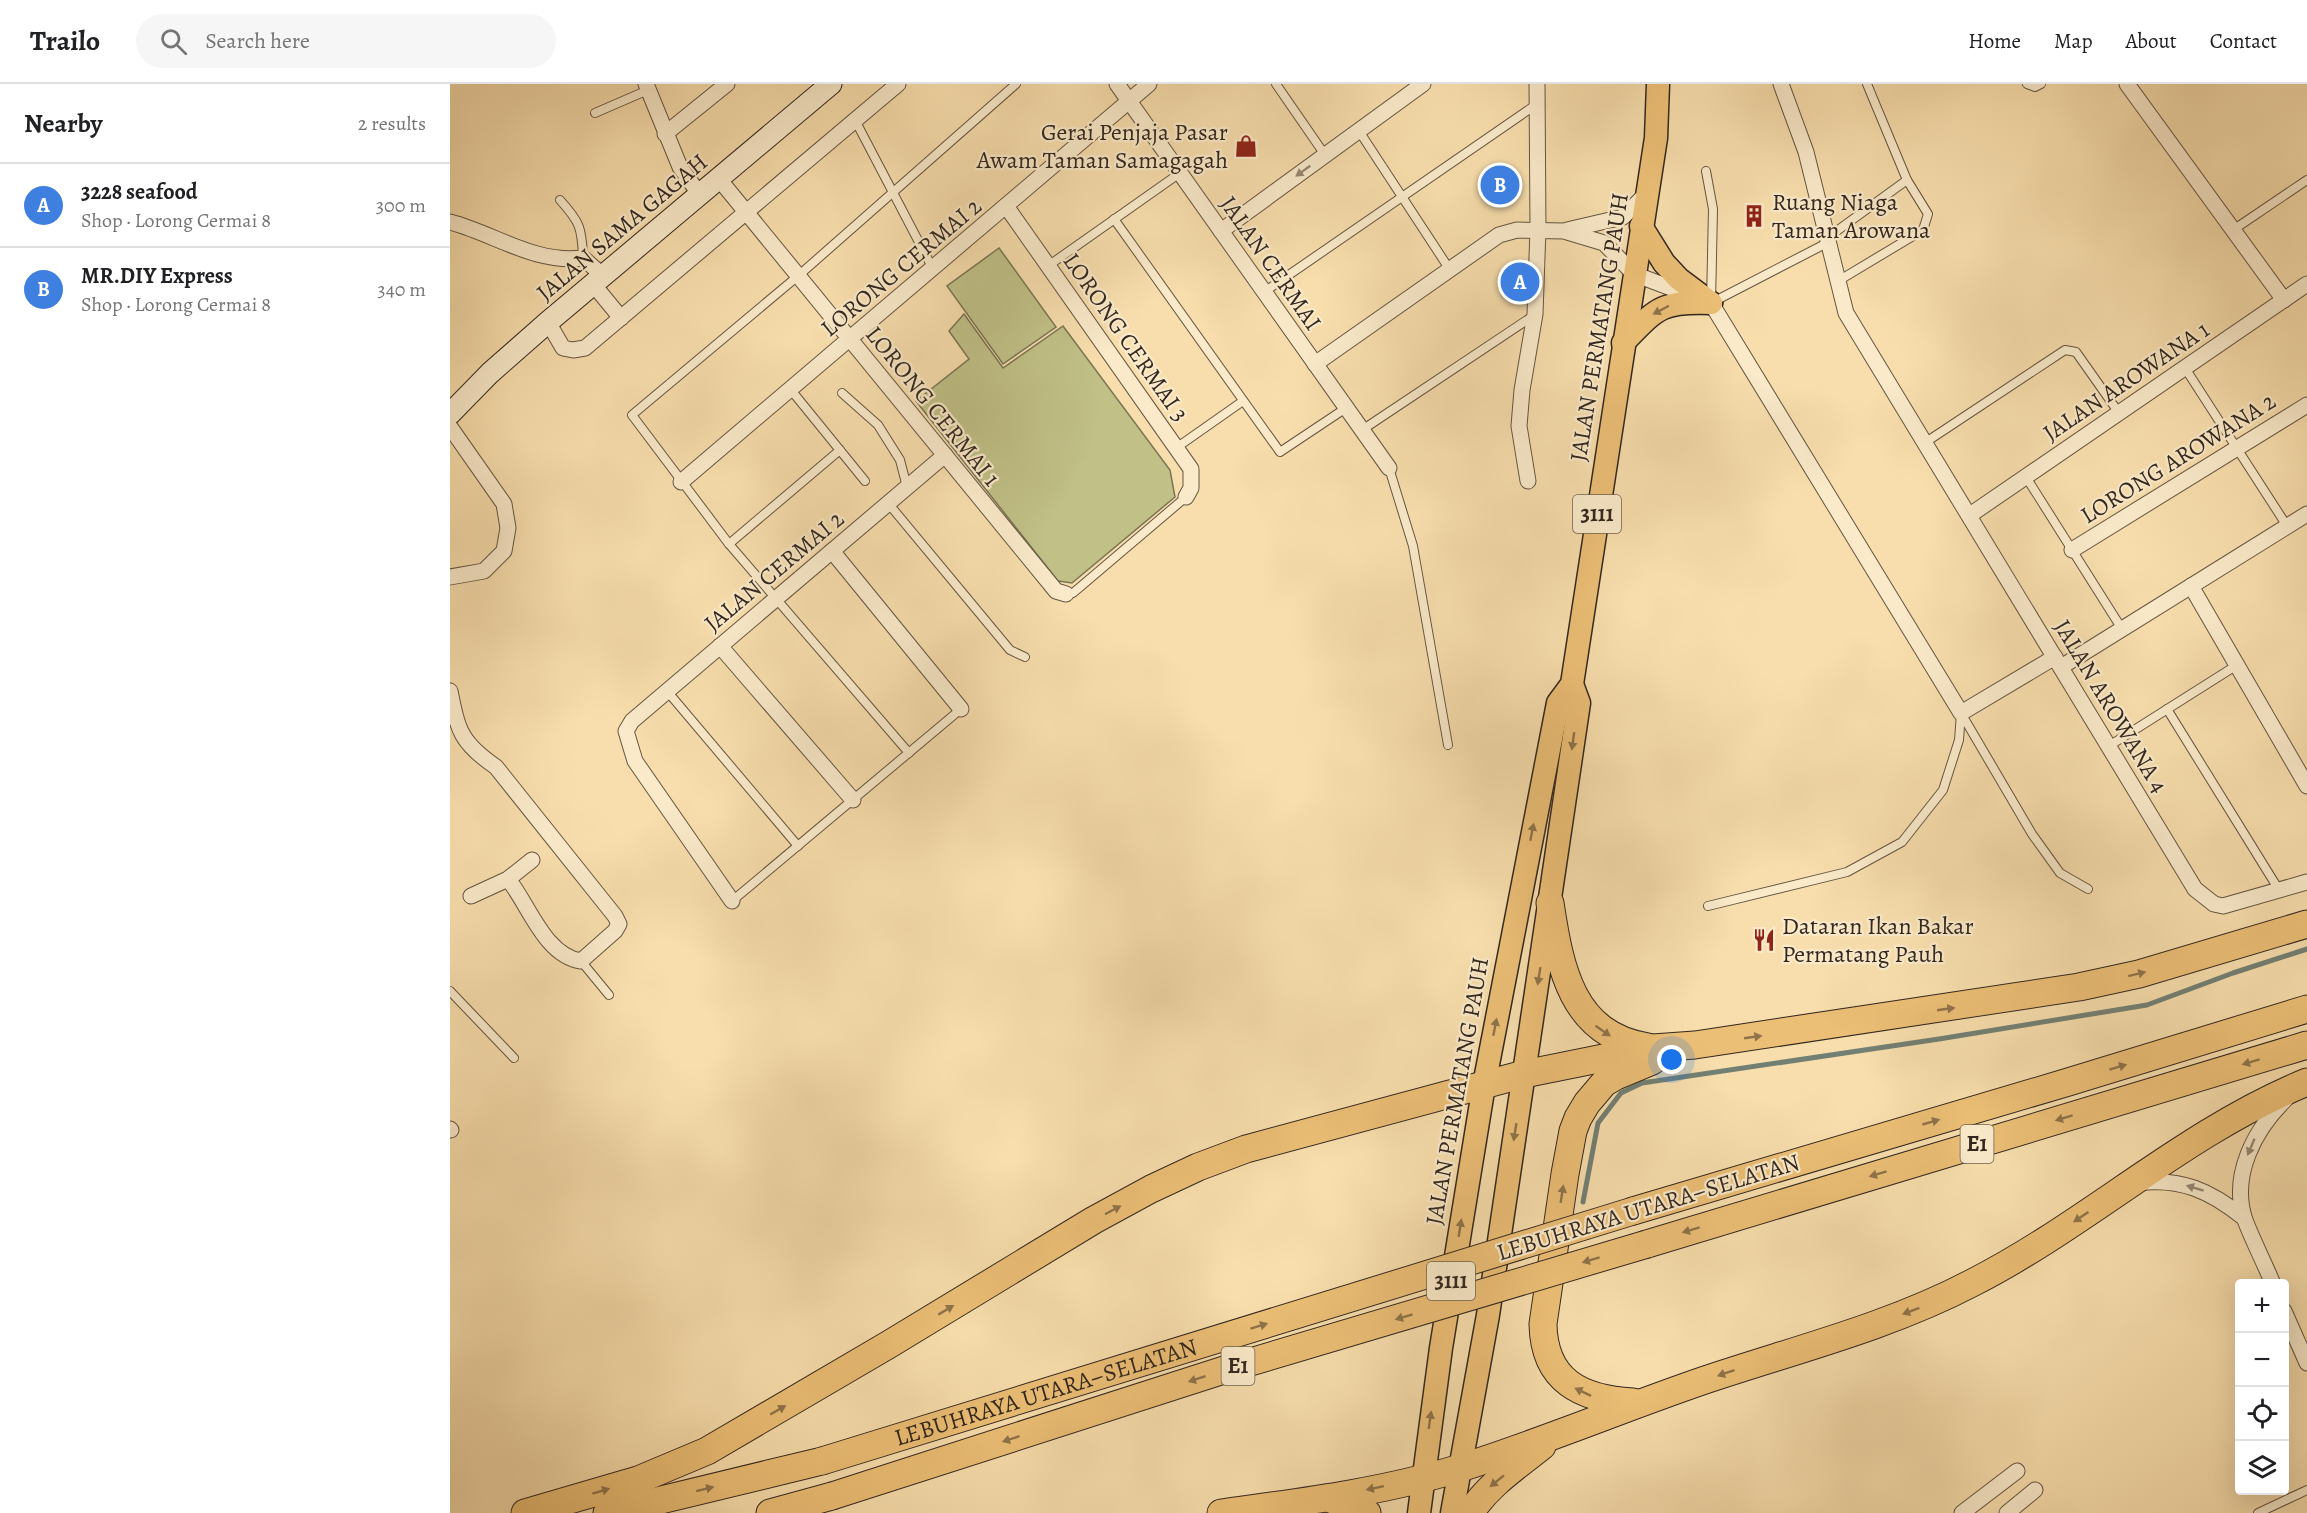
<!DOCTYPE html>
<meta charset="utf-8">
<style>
:root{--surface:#fff;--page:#f6f6f6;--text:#202124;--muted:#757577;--line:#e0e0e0;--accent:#8f2418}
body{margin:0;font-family:Alegreya,serif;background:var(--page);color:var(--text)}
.controls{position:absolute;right:18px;bottom:18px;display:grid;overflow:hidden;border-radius:6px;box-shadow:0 6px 24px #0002}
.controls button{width:54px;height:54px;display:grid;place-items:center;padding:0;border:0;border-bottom:2px solid var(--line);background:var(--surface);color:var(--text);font:30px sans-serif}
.you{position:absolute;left:1222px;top:976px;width:21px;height:21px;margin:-15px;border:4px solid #fff;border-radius:50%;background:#1a73e8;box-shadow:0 0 0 9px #1a73e833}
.badge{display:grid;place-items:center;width:39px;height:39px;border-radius:50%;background:var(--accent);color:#fff;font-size:20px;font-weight:700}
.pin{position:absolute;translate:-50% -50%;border:3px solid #fff;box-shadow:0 2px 6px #0006}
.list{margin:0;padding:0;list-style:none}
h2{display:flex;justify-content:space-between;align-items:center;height:78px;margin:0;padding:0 24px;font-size:26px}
h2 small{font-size:20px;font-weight:400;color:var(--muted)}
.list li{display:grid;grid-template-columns:39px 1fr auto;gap:18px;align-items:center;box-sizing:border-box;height:84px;padding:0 24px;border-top:2px solid var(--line)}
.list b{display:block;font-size:22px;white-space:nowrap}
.list p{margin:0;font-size:20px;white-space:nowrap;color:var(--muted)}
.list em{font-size:20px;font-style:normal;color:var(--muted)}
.icon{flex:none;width:33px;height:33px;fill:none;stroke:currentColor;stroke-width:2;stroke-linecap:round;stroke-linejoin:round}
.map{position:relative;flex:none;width:1857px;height:1429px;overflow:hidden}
header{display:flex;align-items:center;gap:36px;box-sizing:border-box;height:84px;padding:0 30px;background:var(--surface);border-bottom:2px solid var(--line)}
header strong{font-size:28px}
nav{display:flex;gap:33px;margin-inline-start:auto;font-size:21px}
.search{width:420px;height:54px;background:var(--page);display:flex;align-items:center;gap:15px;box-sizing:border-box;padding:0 21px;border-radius:33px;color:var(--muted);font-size:22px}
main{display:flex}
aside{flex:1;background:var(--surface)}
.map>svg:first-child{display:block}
.green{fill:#c0c087;stroke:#797453;stroke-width:1.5}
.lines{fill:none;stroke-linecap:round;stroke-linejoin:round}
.stream{stroke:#728074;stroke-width:5}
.lane-casing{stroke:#645542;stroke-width:10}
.street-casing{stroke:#645542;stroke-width:17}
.secondary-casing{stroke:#32271f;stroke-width:23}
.primary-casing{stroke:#32271f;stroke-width:25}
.highway-casing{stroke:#32271f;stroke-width:29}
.lane{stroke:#faeaca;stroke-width:8}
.street{stroke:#faeaca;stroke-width:15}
.secondary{stroke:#faeaca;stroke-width:21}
.primary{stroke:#ecbf76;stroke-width:22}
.highway{stroke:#ecbf76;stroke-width:27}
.highway-bridge-casing{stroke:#32271f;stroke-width:29;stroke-linecap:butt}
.highway-bridge{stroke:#ecbf76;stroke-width:27}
.oneway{fill:#968874}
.oneway2{fill:#8f734a}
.labels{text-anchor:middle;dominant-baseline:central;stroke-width:4.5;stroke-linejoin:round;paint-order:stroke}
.shield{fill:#faeaca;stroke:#6e6252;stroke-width:1.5}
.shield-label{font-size:22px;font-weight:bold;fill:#32271f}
.poi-label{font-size:24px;fill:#32271f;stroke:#faeaca;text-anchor:start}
.street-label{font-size:24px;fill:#32271f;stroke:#faeaca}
</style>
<header>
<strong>Trailo</strong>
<div class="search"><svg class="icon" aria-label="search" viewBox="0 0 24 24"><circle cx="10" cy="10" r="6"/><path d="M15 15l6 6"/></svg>Search here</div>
<nav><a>Home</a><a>Map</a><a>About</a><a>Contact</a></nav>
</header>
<main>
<aside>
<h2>Nearby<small>2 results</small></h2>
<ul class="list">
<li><span class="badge" style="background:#3f7fe0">A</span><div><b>3228 seafood</b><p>Shop · Lorong Cermai 8</p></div><em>300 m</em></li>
<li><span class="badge" style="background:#3f7fe0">B</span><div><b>MR.DIY Express</b><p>Shop · Lorong Cermai 8</p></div><em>340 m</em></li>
</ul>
</aside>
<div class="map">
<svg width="1857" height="1429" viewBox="0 0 1857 1429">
<rect width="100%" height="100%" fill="#f8dead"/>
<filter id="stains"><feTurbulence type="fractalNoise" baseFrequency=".00333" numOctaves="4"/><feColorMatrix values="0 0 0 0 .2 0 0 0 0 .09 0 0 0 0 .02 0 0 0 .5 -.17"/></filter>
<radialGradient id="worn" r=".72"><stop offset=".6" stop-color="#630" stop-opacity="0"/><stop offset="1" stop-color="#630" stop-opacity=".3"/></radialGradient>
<g class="green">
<polygon points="549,164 606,243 553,280 497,202"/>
<polygon points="514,230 553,284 613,242 720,386 725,413 622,499 608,497 466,317 519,275 499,247"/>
</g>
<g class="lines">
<polyline class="stream" points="1133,1118 1148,1039 1171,1009 1192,999 1489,955 1697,921 1783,889 1857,865"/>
<g class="lane-casing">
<g id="lane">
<polyline points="826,0 875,71"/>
<polyline points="1577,0 1585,3 1591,0"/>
<polyline points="145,29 198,6"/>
<polyline points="405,36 483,185"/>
<polyline points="909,47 1000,186"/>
<polyline points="1256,87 1263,125 1261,219 1377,159"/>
<path d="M 110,116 C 130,138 132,144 133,174"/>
<polyline points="664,135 830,368 896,324"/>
<polyline points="1783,146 1857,96"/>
<polyline points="1377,154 1457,96"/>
<polyline points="598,182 730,89"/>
<polyline points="1388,197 1473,146 1478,130 1457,96 1417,0"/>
<polyline points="814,208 1087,20"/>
<polyline points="1735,284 1837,442"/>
<polyline points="341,306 415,397"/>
<polyline points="392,309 428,341 450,376 457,403"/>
<polyline points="912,346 1083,232"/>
<polyline points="1476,358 1615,266 1626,268 1669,329"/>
<polyline points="726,364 793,317"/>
<polyline points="939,384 963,462 998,661"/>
<polyline points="1576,393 1672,545"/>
<polyline points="438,419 560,566 575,573"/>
<polyline points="279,460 390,366"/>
<polyline points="616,510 623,509 736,413"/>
<polyline points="217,607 348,762"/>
<polyline points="1717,625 1829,806"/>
<polyline points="1511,629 1582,750 1610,789 1638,805"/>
<polyline points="1659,662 1787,581"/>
<polyline points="459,669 279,460 182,331 348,192 566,0"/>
<polyline points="282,817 511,625"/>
<polyline points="1258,822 1397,788 1452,758 1493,706 1509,656 1511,629"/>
<polyline points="131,877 159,911"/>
<polyline points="0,907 64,974"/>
<polyline points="1808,1429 1857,1406"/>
</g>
</g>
<g class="street-casing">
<g id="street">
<polyline points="196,0 230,83 250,111"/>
<polyline points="667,0 939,384"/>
<polyline points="1331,0 1356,68 1396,229 1745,805 1764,820 1773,822 1857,798"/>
<polyline points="1677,0 1834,216"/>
<polyline points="215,50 277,0"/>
<polyline points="269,95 606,507 616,510"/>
<polyline points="556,122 741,385 741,404 736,413"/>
<path d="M 0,138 C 45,150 85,180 133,174 L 152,191"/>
<polyline points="1117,146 1173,133 1197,109"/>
<polyline points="771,147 973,0"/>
<polyline points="143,200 171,234"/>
<polyline points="98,238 113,264 123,266 135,264 448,0"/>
<polyline points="865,280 1049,151 1067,146 1114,147 1154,159 1184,190 1261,219 1511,629 1605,573"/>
<polyline points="0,343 54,420 58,444 54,467 34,487 0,493"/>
<polyline points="1078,397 1069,342 1072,306 1085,230 1088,145 1087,0"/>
<polyline points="231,398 699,0"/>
<polyline points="1520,431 1857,200"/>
<polyline points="1622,466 1857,321"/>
<polyline points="382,467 511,625"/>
<polyline points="1741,502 1857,702"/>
<polyline points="270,562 403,716"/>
<polyline points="1611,583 1857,430"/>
<path d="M 0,607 C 8,647 11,659 46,683 L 165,832 L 169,840 L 165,847 L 131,877 C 95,872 79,821 58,795"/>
<polyline points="21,812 58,795 82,776"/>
<polyline points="282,817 185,677 176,647 182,637 495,371"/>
<polyline points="0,1045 1,1046"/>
<path d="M 1687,1099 C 1730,1093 1761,1107 1794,1134"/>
<path d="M 1823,1200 C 1814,1178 1803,1157 1795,1136 C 1780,1091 1805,1045 1836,1015"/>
<polyline points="1834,1227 1857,1279"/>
<polyline points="1512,1429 1567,1387"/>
<polyline points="1557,1429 1585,1406"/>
</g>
</g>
<g class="secondary-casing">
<polyline id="secondary" points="0,330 40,289 98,238 381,0"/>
</g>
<g class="primary-casing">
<g id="primary">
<polyline points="1191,142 1214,179 1229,195 1261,219"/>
<path d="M 1173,259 C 1207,224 1211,217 1261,219"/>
<polyline points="969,1429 991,1264 1034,1001 1108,619 1122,600 1206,54 1208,0"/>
<polyline points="1002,1429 1038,1231 1129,619 1122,600"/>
</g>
</g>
<g class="highway-casing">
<g id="highway">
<path d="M 1100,819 C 1110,885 1122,951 1198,963"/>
<polyline points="1183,1127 1615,999 1857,925"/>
<polyline points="1197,1160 1857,961"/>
<path d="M 1183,1318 C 1131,1315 1094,1297 1093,1240 L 1115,1090 L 1123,1047 L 1128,1034 L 1137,1019 L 1154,999 L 1166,992 L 1202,977"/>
<polyline points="878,1414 917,1429"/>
<polyline points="75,1429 188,1396 257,1367 438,1261 644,1136 701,1105 748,1083 796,1065 1074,990 1203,964 1245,961 1629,903 1689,890 1857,840"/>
<polyline points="157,1429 372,1377"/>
<polyline points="320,1429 382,1412"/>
<path d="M 771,1429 C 851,1418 933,1408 1010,1384 C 1093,1358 1173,1324 1255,1296 C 1344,1266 1438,1243 1522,1199 C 1638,1140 1735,1048 1857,998"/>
<path d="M 1020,1429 C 1039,1400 1066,1383 1092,1362"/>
</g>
</g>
<use href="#lane" class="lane"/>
<use href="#street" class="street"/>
<use href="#secondary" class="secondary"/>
<use href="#primary" class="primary"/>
<use href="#highway" class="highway"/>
<g class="highway-bridge-casing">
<g id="highway-bridge">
<path id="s1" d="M 372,1377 L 1183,1127"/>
<polyline points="382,1412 777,1285 1197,1160"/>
</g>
</g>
<use href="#highway-bridge" class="highway-bridge"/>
</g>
<defs><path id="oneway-solid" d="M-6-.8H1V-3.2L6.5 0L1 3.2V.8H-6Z" transform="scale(1.5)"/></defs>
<g class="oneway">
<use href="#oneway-solid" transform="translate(853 87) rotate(144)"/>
<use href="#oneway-solid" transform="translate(1801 1063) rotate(113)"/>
<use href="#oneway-solid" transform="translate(1745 1104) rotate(-163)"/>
</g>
<g class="oneway2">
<use href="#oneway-solid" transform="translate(1211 226) rotate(152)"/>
<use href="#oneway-solid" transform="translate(1123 657) rotate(98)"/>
<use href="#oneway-solid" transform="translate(1082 748) rotate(-79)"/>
<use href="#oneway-solid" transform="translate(1687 890) rotate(-14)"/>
<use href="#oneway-solid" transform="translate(1089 892) rotate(99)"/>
<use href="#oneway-solid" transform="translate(1496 925) rotate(-8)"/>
<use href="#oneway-solid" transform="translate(1045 943) rotate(-79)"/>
<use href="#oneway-solid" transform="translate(1153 947) rotate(35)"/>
<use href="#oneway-solid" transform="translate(1303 953) rotate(-8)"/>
<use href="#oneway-solid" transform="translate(1801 978) rotate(163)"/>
<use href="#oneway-solid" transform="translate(1668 983) rotate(-17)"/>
<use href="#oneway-solid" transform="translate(1614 1034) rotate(163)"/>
<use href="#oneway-solid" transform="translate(1481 1038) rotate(-16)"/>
<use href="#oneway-solid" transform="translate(1065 1048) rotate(99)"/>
<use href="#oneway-solid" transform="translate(1428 1090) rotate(163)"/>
<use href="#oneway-solid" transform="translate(1112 1110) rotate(-81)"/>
<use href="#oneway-solid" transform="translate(663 1126) rotate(-28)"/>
<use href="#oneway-solid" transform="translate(1631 1133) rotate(146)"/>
<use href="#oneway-solid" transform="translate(1010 1144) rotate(-81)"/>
<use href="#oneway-solid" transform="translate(1241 1146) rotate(163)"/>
<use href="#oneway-solid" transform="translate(1141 1176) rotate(163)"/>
<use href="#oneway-solid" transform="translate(496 1226) rotate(-31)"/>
<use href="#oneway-solid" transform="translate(1461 1227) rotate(159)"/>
<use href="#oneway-solid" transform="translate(954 1233) rotate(163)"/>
<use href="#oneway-solid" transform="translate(809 1242) rotate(-17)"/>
<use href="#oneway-solid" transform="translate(1276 1289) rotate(161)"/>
<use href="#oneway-solid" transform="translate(747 1295) rotate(162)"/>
<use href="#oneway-solid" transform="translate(1133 1308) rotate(-154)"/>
<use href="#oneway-solid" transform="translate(328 1326) rotate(-30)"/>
<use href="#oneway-solid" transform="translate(980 1336) rotate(-82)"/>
<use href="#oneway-solid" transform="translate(561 1355) rotate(162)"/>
<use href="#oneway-solid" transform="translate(1047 1397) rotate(141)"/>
<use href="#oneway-solid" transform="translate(925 1404) rotate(168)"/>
<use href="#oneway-solid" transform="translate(255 1405) rotate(-14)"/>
<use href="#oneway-solid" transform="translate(151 1407) rotate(-17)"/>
</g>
<defs>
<g id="shop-bare" transform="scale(1.8)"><path d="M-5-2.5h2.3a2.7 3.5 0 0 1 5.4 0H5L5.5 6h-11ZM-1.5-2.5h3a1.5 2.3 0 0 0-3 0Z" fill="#8f2418" stroke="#faeaca" stroke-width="2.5" paint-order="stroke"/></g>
<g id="building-bare" transform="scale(1.8)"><path d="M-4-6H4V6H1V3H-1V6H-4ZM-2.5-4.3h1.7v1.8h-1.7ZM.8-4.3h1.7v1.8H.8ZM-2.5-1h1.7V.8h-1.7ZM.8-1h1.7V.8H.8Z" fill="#8f2418" stroke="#faeaca" stroke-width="2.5" paint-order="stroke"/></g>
<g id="restaurant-bare" transform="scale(1.8)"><path d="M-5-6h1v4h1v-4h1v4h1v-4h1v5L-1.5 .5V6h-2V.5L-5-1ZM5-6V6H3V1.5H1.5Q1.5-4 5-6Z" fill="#8f2418" stroke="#faeaca" stroke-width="2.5" paint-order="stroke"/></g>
</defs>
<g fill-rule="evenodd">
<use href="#shop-bare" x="796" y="62"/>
<use href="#building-bare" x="1304" y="132"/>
<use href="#restaurant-bare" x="1314" y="856"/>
</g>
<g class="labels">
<g class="shield">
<rect x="1123" y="411" width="48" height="38" rx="4.5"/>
<rect x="1510.5" y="1041" width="33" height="38" rx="4.5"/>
<rect x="977" y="1178" width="48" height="38" rx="4.5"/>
<rect x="771.5" y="1263" width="33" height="38" rx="4.5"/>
</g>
<g class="shield-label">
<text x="1147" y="430">3111</text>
<text x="1527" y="1060">E1</text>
<text x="1001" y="1197">3111</text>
<text x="788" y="1282">E1</text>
</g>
<g class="poi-label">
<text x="778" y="48" text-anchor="end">Gerai Penjaja Pasar<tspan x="778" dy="28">Awam Taman Samagagah</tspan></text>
<text x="1322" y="118">Ruang Niaga<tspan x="1322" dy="28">Taman Arowana</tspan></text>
<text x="1332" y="842">Dataran Ikan Bakar<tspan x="1332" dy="28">Permatang Pauh</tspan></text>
</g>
<g class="street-label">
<text transform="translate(172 143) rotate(-40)">JALAN SAMA GAGAH</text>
<text transform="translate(821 179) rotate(55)">JALAN CERMAI</text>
<text transform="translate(451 183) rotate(-40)">LORONG CERMAI 2</text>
<text transform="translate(1149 243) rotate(-81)">JALAN PERMATANG PAUH</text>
<text transform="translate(676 253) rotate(55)">LORONG CERMAI 3</text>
<text transform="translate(1676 297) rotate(-34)">JALAN AROWANA 1</text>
<text transform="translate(483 322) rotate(51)">LORONG CERMAI 1</text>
<text transform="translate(1728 374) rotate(-32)">LORONG AROWANA 2</text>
<text transform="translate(324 487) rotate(-40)">JALAN CERMAI 2</text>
<text transform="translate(1661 622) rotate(59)">JALAN AROWANA 4</text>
<text transform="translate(1007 1007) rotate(-80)">JALAN PERMATANG PAUH</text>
<text transform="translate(1198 1123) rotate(-17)">LEBUHRAYA UTARA–SELATAN</text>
<text stroke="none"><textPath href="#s1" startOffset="234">LEBUHRAYA UTARA–SELATAN</textPath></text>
</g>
</g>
<rect width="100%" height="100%" filter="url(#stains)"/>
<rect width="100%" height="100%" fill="url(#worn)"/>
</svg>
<div class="controls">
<button>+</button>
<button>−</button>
<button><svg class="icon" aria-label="locate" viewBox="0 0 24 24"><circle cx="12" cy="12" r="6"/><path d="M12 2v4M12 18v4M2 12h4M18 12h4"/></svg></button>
<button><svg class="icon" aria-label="layers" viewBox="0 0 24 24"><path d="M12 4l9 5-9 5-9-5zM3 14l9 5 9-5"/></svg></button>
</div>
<div class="you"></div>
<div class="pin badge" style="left:1070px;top:198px;background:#3f7fe0">A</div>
<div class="pin badge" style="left:1050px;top:101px;background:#3f7fe0">B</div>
</div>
</main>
